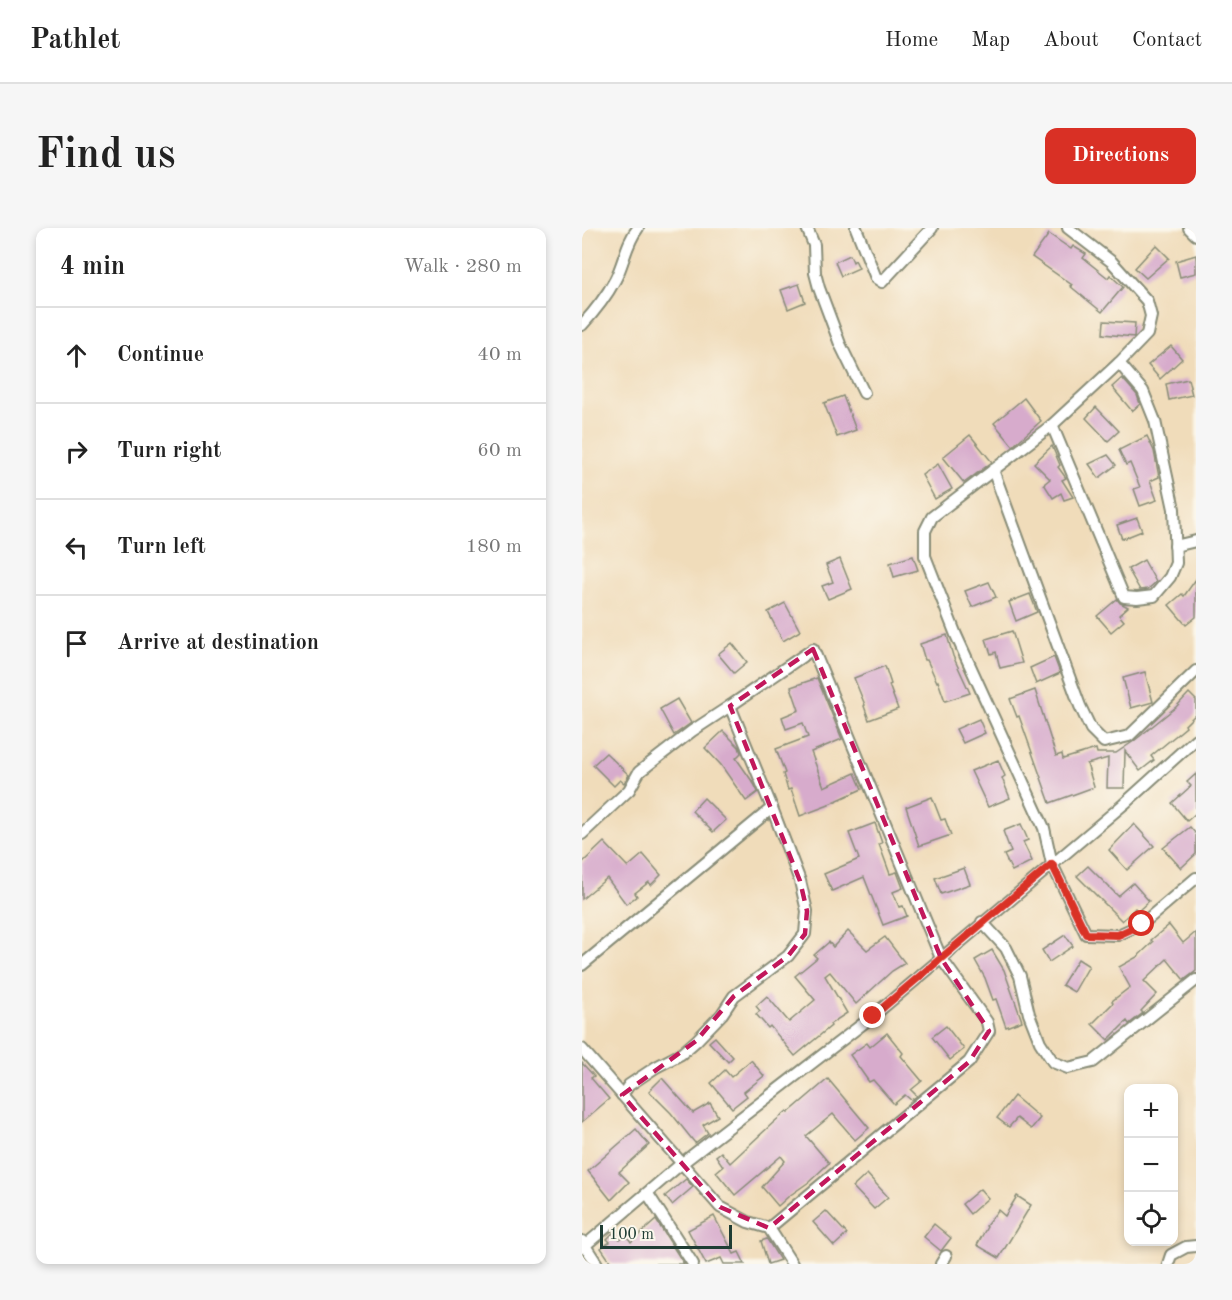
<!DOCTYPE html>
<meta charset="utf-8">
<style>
:root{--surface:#fff;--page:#f6f6f6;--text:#222;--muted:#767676;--line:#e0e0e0;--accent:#d93025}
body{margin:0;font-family:"Old Standard TT",serif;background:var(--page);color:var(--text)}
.controls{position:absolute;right:18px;bottom:18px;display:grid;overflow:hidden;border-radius:12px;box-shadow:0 3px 9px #0003}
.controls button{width:54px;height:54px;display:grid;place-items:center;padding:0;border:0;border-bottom:2px solid var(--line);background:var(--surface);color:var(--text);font:30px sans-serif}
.scale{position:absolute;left:18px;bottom:15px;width:132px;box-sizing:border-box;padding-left:6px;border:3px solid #1f3d34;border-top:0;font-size:16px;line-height:21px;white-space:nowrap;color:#1f3d34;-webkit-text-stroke:4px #fbf7ec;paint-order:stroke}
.stop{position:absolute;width:18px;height:18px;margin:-14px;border:4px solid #d93025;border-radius:50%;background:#fff}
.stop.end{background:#d93025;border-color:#fff;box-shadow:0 2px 6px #0008}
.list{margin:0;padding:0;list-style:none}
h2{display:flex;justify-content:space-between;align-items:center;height:78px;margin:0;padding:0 24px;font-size:26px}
h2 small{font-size:20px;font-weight:400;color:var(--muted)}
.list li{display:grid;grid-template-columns:39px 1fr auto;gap:18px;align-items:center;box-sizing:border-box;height:96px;padding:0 24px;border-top:2px solid var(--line)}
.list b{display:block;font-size:22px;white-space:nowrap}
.list em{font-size:20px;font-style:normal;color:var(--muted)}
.icon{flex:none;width:33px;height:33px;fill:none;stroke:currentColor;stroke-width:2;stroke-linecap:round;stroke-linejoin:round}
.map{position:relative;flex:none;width:614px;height:1036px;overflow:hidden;border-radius:12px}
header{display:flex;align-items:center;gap:36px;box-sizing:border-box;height:84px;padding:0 30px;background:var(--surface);border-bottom:2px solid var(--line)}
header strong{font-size:28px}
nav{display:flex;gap:33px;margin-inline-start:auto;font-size:21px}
.intro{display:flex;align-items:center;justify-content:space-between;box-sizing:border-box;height:144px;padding:0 36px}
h1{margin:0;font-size:42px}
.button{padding:15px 27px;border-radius:12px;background:var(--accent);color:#fff;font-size:21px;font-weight:700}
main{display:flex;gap:36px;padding:0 36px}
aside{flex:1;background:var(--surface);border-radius:12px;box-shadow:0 3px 9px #0003}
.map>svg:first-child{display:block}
.building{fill:#d7abcc}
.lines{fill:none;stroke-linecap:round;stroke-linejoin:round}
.street-casing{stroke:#888c77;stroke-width:14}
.street{stroke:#fff;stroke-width:10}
.route{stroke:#d93025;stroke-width:8}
.marked{fill:none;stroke:#c2185b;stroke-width:4.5;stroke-dasharray:12 8;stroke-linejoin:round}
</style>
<header>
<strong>Pathlet</strong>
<nav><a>Home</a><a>Map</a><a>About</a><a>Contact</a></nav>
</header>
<div class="intro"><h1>Find us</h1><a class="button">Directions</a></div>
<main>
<aside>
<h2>4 min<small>Walk · 280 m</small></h2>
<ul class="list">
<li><svg class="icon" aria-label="ahead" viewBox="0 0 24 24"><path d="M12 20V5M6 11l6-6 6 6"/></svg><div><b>Continue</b></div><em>40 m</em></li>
<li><svg class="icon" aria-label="right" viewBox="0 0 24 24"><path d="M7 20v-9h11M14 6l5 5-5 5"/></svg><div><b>Turn right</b></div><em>60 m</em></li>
<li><svg class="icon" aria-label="left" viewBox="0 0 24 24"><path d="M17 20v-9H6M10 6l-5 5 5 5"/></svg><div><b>Turn left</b></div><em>180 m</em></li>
<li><svg class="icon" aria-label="arrive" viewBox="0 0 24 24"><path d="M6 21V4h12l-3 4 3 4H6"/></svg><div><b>Arrive at destination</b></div></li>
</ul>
</aside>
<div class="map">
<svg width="614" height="1036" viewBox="0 0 614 1036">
<rect width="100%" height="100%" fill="#fbf7ec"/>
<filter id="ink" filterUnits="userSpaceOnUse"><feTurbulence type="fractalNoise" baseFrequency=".0167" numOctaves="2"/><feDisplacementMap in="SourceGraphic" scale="12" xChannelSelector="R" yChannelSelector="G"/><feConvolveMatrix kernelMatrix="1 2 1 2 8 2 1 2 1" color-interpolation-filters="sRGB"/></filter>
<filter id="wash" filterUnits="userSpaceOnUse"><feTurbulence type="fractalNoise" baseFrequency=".008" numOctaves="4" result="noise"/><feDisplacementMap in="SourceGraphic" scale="24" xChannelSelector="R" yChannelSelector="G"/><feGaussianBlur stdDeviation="1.35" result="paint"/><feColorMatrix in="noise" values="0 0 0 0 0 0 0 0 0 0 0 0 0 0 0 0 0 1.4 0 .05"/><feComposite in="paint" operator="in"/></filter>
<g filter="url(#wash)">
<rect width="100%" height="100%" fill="#f0dcba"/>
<g id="blocks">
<g class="building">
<polygon points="467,6 489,21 491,18 504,26 501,30 526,50 528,47 541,59 520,84 488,58 490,57 450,29"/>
<polygon points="574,17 587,30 564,50 553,40"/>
<polygon points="268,27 271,34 273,32 277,40 259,48 253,34"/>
<polygon points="614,27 614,45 598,49 594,33"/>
<polygon points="217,56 223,74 206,81 199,62"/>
<polygon points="522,93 553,95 552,109 521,106"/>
<polygon points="589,118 600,131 578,151 566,137"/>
<polygon points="540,150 555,167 558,176 550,183 530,159"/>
<polygon points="606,151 610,167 587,172 584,156"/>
<polygon points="261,168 274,202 255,209 242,175"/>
<polygon points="442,170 459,193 431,218 412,195"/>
<polygon points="514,179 537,203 526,213 504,190"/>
<polygon points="388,207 410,234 382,255 361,229"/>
<polygon points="565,208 572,223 577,249 568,253 575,272 558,278 552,261 558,259 548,235 544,237 537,222"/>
<polygon points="470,218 478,237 476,239 484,250 480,252 491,269 482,272 479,265 471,270 462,256 468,251 452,235"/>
<polygon points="526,227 534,237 517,250 507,236"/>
<polygon points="356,236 370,261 353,271 340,247"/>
<polygon points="555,290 560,303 540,311 535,297"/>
<polygon points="331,328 336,342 312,349 308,335"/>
<polygon points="258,331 270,361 246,371 240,358 251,354 244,337"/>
<polygon points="562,332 574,354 566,361 558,362 546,341"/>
<polygon points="614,351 614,389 604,397 587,377 600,366 602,368"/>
<polygon points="407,354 414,369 390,379 383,363"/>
<polygon points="448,366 455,384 434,393 427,374"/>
<polygon points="535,371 538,375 546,379 537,387 542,393 529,404 515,388"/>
<polygon points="203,375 218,403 201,413 186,384"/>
<polygon points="430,403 440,435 418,440 414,424 409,426 404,411"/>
<polygon points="365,407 371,428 388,465 363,473 356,453 355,454 345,432 343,432 338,416"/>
<polygon points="150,415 165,434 152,445 136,426"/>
<polygon points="472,429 478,445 454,456 448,440"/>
<polygon points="303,438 309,456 307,457 316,481 287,492 282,478 283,477 272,450"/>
<polygon points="563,444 571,474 549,480 541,450"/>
<polygon points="235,450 260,511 229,524 242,559 273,545 280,561 247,576 247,577 218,588 209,561 206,562 201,546 203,545 194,521 226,509 221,495 204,501 200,489 217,482 209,459"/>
<polygon points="453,462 474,528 480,526 481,531 514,521 515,525 534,525 552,513 594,479 607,465 614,472 614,486 603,497 604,499 569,528 572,532 558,543 543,523 542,560 525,560 526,530 505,536 512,559 468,575 437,488 435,489 428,471"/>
<polygon points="95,471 109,495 92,507 78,481"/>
<polygon points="397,491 403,505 381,515 374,501"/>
<polygon points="141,503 157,519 159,525 154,530 172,556 176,564 164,573 139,537 123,520"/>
<polygon points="24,525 47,547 42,555 38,552 32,558 11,537"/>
<polygon points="416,532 423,548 420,550 428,570 406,579 389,543"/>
<polygon points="614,546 614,585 605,593 590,575 609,558 605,554"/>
<polygon points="350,569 359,592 363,591 369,607 337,618 324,579"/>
<polygon points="122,570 144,592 131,604 110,583"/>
<polygon points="293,595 300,615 297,616 308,646 315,644 321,660 311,664 317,679 321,678 325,688 301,697 282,649 250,663 242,646 277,631 267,605"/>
<polygon points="439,596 446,612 441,614 450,633 430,643 422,627 429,624 421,603"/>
<polygon points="552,596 572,618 545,642 527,622"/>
<polygon points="608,599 614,606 614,626 599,640 581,620"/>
<polygon points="22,614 46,639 61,626 79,647 69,657 67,654 53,665 55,668 44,676 25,650 0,671 0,635"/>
<polygon points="506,638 536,668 551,655 567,673 556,683 553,680 540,693 495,648"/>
<polygon points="382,640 388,656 359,666 353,650"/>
<polygon points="587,697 601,715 614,704 614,743 602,752 585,731 562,753 575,766 559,783 561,785 547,796 545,793 526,812 510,796 531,775 530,773 548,759 537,739 555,729 571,714 569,712"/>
<polygon points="266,703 285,722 303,709 323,735 310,743 274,776 248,744 243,748 265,785 248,796 249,798 213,828 188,798 186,800 174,786 178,783 174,778 185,768 207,794 233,772 213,748 235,730 232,727 247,714 251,719"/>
<polygon points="483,707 491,718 467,734 460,722"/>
<polygon points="410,722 422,742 440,793 424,799 414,771 411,772 403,750 393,732"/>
<polygon points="496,731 507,738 492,764 480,757"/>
<polygon points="364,798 382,821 368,832 350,809"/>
<polygon points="305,805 321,825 319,828 340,853 329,862 335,868 329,872 323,867 312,876 291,852 287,854 268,827 285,815 288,819"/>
<polygon points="133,809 151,829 146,834 127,814"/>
<polygon points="169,832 182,848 162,864 165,868 150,880 129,855 143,842 149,849"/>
<polygon points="0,835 12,848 9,850 27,871 0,894"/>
<polygon points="80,850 111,885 128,875 136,888 121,897 126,905 113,915 89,885 67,863"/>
<polygon points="246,851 287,900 273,912 251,886 224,908 247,935 227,954 207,968 196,978 180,959 203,933 199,928 153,967 134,944 141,938 134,928 139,924 148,935 192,894 205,883 206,885"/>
<polygon points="432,868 458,890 449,901 435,890 427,899 415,890"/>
<polygon points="54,901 67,917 37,944 47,954 29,972 6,943"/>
<polygon points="285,946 306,969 292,981 271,959"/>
<polygon points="104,951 111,959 90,977 83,968"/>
<polygon points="398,961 406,970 388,986 380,976"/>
<polygon points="435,968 449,977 417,1030 395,1017 405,999 404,998 416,982 423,988"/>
<polygon points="244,983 265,1006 252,1018 231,994"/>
<polygon points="132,988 152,1026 157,1024 163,1036 142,1036 139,1030 124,1036 106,1002"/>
<polygon points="74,992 102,1036 30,1036 19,1020 28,1014 25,1011 31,1005 38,1011 44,1007 49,1014"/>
<polygon points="352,996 369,1010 359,1023 342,1009"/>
<polygon points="185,1011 198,1032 186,1036 179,1013"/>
</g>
</g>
</g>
<g filter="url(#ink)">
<use href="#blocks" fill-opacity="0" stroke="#888c77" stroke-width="1.5"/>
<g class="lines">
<g class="street-casing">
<g id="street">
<polyline points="225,0 232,17 233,45 237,60 258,116 282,165"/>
<polyline points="274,0 294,50 300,54 350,0"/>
<polyline points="486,0 530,34 565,73 569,88 565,106 537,135 470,197 350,289 343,303 343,328 374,407 462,600 470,636 504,706 536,707 560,696 614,650"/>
<polyline points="607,0 614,7"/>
<path d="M 0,97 C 13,83 24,69 33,52 C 42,35 44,15 56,0"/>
<polyline points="470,197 542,369 555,370 572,368 588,349 594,335 592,281 573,193 561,163 537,135"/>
<polyline points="411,242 498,478 509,501 522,514 547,508 614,443"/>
<polyline points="593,318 614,313"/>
<polyline points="148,478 231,421 359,730 405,794 407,803 387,834 187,1000"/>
<polyline points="0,606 47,562 57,544 110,503 148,478 190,580 0,737"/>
<polyline points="400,694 424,720 438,748 447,786 458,814 471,834 486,840 511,834 614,752"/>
<polyline points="0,821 138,979 166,994 187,1000 210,1036"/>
<polyline points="40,867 47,857 74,839 99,826 114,813 140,786 152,768 206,728 223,706 225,683 218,653 190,580"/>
<polyline points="66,966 111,1036"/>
<polyline points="0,1013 15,1036"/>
<polyline points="0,1020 99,936 291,788 542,576 614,511"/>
<polyline points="359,1036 364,1028"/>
<polyline points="586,1036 589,1027 604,1019 614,1018"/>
</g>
</g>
<use href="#street" class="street"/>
</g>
</g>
<g class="lines" filter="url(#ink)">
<polyline class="route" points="291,788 470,636 504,706 536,707 560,696"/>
</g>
<path class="marked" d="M 231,421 L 359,730 L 407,803 L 387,834 L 187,1000 L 138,979 L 40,867 L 114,813 L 152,768 L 206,728 L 223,706 L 225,683 L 218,653 L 148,478 Z"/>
</svg>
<div class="controls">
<button>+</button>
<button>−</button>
<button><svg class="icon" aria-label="locate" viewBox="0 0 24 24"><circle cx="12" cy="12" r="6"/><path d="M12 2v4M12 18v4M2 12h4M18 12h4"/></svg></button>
</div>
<div class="scale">100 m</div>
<div class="stop" style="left:560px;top:696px"></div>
<div class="stop end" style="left:291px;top:788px"></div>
</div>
</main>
